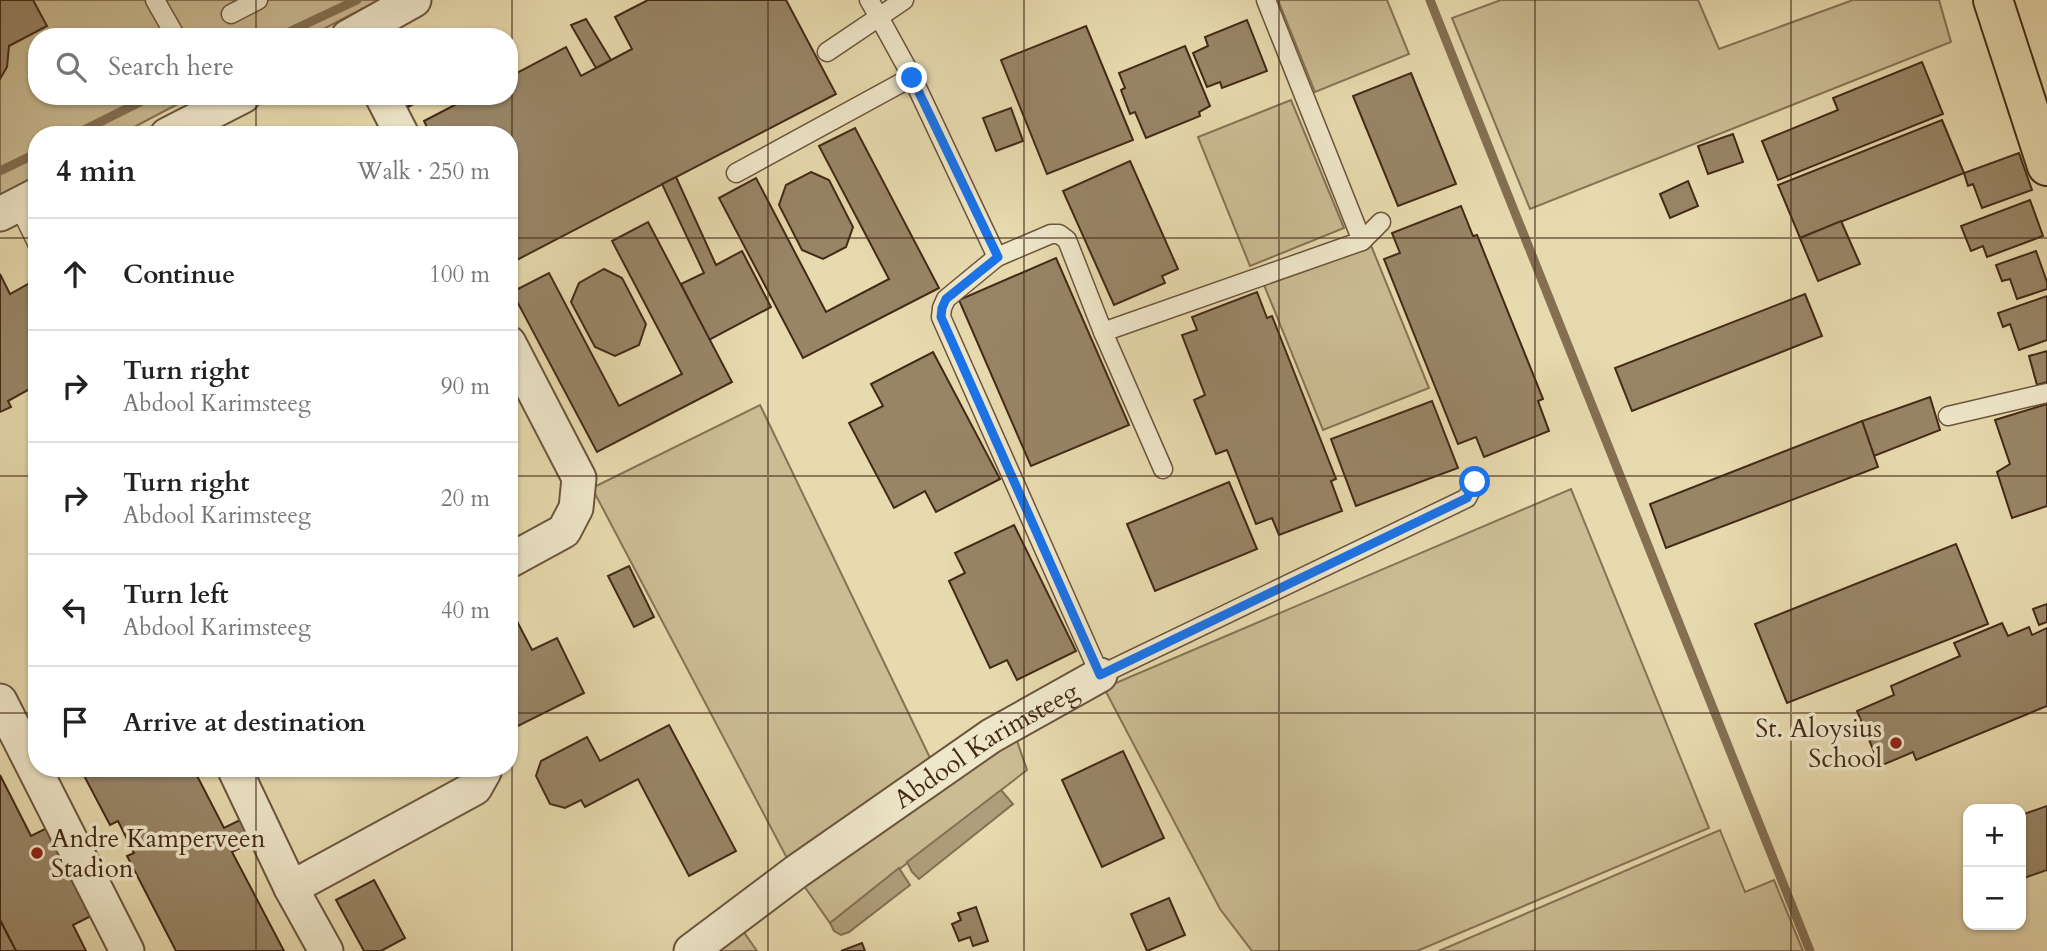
<!DOCTYPE html>
<meta charset="utf-8">
<style>
:root{--surface:#fff;--page:#f6f6f6;--text:#222;--muted:#767676;--line:#e0e0e0}
body{margin:0;font-family:Cardo,serif;background:var(--page);color:var(--text)}
.controls{position:absolute;right:21px;bottom:21px;display:grid;overflow:hidden;border-radius:14px;box-shadow:0 2px 5px #0004}
.controls button{width:63px;height:63px;display:grid;place-items:center;padding:0;border:0;border-bottom:2px solid var(--line);background:var(--surface);color:var(--text);font:35px sans-serif}
.stop{position:absolute;width:21px;height:21px;margin:-16px;border:5px solid #1a73e8;border-radius:50%;background:#fff}
.stop.end{background:#1a73e8;border-color:#fff;box-shadow:0 2px 7px #0008}
.list{margin:0;padding:0;list-style:none}
h2{display:flex;justify-content:space-between;align-items:center;height:91px;margin:0;padding:0 28px;font-size:30px}
h2 small{font-size:23px;font-weight:400;color:var(--muted)}
.list li{display:grid;grid-template-columns:46px 1fr auto;gap:21px;align-items:center;box-sizing:border-box;height:112px;padding:0 28px;border-top:2px solid var(--line)}
.list b{display:block;font-size:26px;white-space:nowrap}
.list p{margin:0;font-size:23px;white-space:nowrap;color:var(--muted)}
.list em{font-size:23px;font-style:normal;color:var(--muted)}
.icon{flex:none;width:38px;height:38px;fill:none;stroke:currentColor;stroke-width:2;stroke-linecap:round;stroke-linejoin:round}
.map{position:relative;flex:none;width:2047px;height:951px;overflow:hidden}
.search{position:absolute;background:var(--surface);box-shadow:0 2px 5px #0004;left:28px;top:28px;width:490px;height:77px;display:flex;align-items:center;gap:18px;box-sizing:border-box;padding:0 24px;border-radius:28px;color:var(--muted);font-size:26px}
.panel{position:absolute;background:var(--surface);box-shadow:0 2px 5px #0004;left:28px;top:126px;width:490px;height:651px;border-radius:28px}
.map>svg:first-child{display:block}
.green{fill:#cbbc94;stroke:#877256;stroke-width:2}
.water{fill:#af9e7b;stroke:#846f53;stroke-width:2}
.lines{fill:none;stroke-linecap:round;stroke-linejoin:round}
.stream{stroke:#846f53;stroke-width:9}
.building{fill:#988566;stroke:#432917;stroke-width:2}
.lane-casing{stroke:#6c553d;stroke-width:21}
.street-casing{stroke:#6c553d;stroke-width:37}
.primary-casing{stroke:#432917;stroke-width:42}
.lane{stroke:#efe7ca;stroke-width:18}
.street{stroke:#efe7ca;stroke-width:33}
.primary{stroke:#e7daae;stroke-width:38}
.route{stroke:#1a73e8;stroke-width:9}
.grid{fill:none;stroke:#432917;stroke-width:2;stroke-opacity:0.55}
.poi-dot{fill:#8f2418;stroke:#efe7ca;stroke-width:2.5}
.labels{text-anchor:middle;dominant-baseline:central;stroke-width:7;stroke-linejoin:round;paint-order:stroke}
.poi-label{font-size:26px;fill:#432917;stroke:#efe7ca;text-anchor:end}
.street-label{font-size:26px;fill:#432917;stroke:#efe7ca}
</style>
<div class="map">
<svg width="2047" height="951" viewBox="0 0 2047 951">
<rect width="100%" height="100%" fill="#e7daae"/>
<filter id="stains"><feTurbulence type="fractalNoise" baseFrequency=".00286" numOctaves="4"/><feColorMatrix values="0 0 0 0 .2 0 0 0 0 .09 0 0 0 0 .02 0 0 0 .5 -.17"/></filter>
<radialGradient id="worn" r=".72"><stop offset=".6" stop-color="#630" stop-opacity="0"/><stop offset="1" stop-color="#630" stop-opacity=".3"/></radialGradient>
<g class="green">
<polygon points="0,0 379,0 308,37 37,37 37,96 193,96 119,135 37,135 37,177 0,195"/>
<polygon points="1278,0 1387,0 1409,54 1315,92"/>
<polygon points="1501,0 1698,0 1719,49 1853,0 1939,0 1951,42 1530,209 1452,18"/>
<polygon points="1291,100 1344,228 1250,266 1198,137"/>
<polygon points="1368,238 1429,388 1323,430 1262,280"/>
<polygon points="760,405 932,762 788,860 592,488"/>
<polygon points="1571,489 1709,828 1417,951 1252,951 1220,909 1104,688"/>
<polygon points="1016,738 1027,770 830,923 802,883"/>
<polygon points="1720,830 1745,892 1774,880 1803,951 1439,951"/>
<polygon points="743,931 757,951 702,951"/>
</g>
<g class="water">
<polygon points="1001,790 1013,804 919,879 912,872 907,862"/>
<polygon points="899,868 910,885 849,932 841,935 834,931 830,923"/>
</g>
<g class="lines">
<g class="stream">
<polyline points="1430,0 1810,951"/>
<polyline points="278,37 357,0"/>
<polyline points="74,135 152,96"/>
<polyline points="0,171 37,153"/>
</g>
</g>
<g class="building">
<polygon points="0,0 33,0 47,26 9,46 7,67 0,79"/>
<polygon points="648,0 786,0 836,94 509,264 509,135 431,135 424,121 472,96 509,96 509,77 566,47 581,76 632,49 615,17"/>
<polygon points="586,19 611,60 596,68 571,25"/>
<polygon points="1247,20 1267,71 1222,88 1220,82 1207,87 1193,53 1208,46 1205,37"/>
<polygon points="1086,26 1133,140 1047,174 1001,60"/>
<polygon points="1185,46 1210,106 1199,112 1200,116 1146,138 1135,112 1130,114 1121,90 1125,88 1119,73"/>
<polygon points="1922,62 1943,114 1778,180 1762,141 1838,110 1833,98"/>
<polygon points="1411,73 1456,184 1398,206 1353,96"/>
<polygon points="403,96 428,96 408,107"/>
<polygon points="1011,108 1023,141 996,151 983,118"/>
<polygon points="1942,120 1964,173 1800,238 1778,185"/>
<polygon points="855,128 939,288 803,358 719,198 756,178 826,312 889,279 819,146"/>
<polygon points="1733,134 1743,162 1708,174 1698,146"/>
<polygon points="2019,153 2032,190 1982,208 1973,184 1968,186 1964,173"/>
<polygon points="1130,161 1178,269 1162,276 1165,283 1114,305 1063,191"/>
<polygon points="811,172 829,180 853,227 846,247 823,259 802,250 779,205 786,185"/>
<polygon points="676,177 716,265 742,251 771,307 709,340 681,284 704,273 662,184"/>
<polygon points="1688,181 1698,206 1670,218 1660,194"/>
<polygon points="2030,200 2043,236 1987,257 1983,246 1971,251 1961,226"/>
<polygon points="1461,206 1473,236 1477,235 1543,399 1538,401 1549,431 1484,457 1476,437 1458,444 1384,259 1400,253 1392,233"/>
<polygon points="1841,221 1860,264 1818,281 1800,238"/>
<polygon points="648,222 732,382 597,452 512,292 549,273 619,406 682,374 612,241"/>
<polygon points="2036,251 2047,282 2047,289 2017,299 2010,279 2002,281 1996,265"/>
<polygon points="1056,258 1129,425 1031,466 959,300"/>
<polygon points="604,269 622,278 646,324 639,345 615,356 595,347 571,302 579,283"/>
<polygon points="0,274 10,294 37,279 37,354 29,358 37,373 37,385 8,401 11,407 0,412"/>
<polygon points="1257,292 1267,318 1272,316 1336,479 1331,481 1342,511 1279,535 1272,518 1256,524 1227,450 1216,454 1194,400 1205,395 1182,335 1197,330 1192,317"/>
<polygon points="1805,294 1822,336 1632,411 1615,368"/>
<polygon points="2047,296 2047,340 2019,350 2010,324 2003,327 1998,313"/>
<polygon points="2047,351 2047,382 2037,385 2029,356"/>
<polygon points="933,352 1000,479 936,512 925,491 894,508 849,423 883,406 871,384"/>
<polygon points="1930,397 1940,430 1874,456 1862,421"/>
<polygon points="1432,401 1458,468 1356,506 1331,439"/>
<polygon points="2047,404 2047,506 2012,518 1997,472 2010,464 1995,420"/>
<polygon points="1862,421 1878,467 1666,548 1650,504"/>
<polygon points="1229,482 1257,549 1155,591 1127,524"/>
<polygon points="1014,525 1076,651 1017,680 1007,660 990,668 949,581 965,573 955,553"/>
<polygon points="1956,544 1988,624 1787,703 1755,624"/>
<polygon points="629,566 654,617 634,627 608,576"/>
<polygon points="2047,604 2047,622 2039,625 2033,609"/>
<polygon points="509,606 532,650 557,638 584,693 510,730"/>
<polygon points="2002,623 2008,636 2029,627 2032,635 2047,628 2047,706 1916,760 1913,752 1880,766 1857,711 1894,695 1891,686 1960,656 1954,643"/>
<polygon points="669,725 736,851 689,876 638,779 585,807 581,800 565,808 550,804 536,776 541,761 587,737 600,761"/>
<polygon points="1123,751 1164,838 1102,867 1062,780"/>
<polygon points="80,768 193,768 224,828 244,818 256,840 232,852 284,951 176,951 127,856 134,853 118,821 110,825"/>
<polygon points="0,775 31,836 55,824 99,912 73,925 86,951 16,951 0,920"/>
<polygon points="2047,806 2047,870 2021,879 2021,815"/>
<polygon points="374,880 405,938 381,951 364,951 336,900"/>
<polygon points="1169,898 1185,935 1147,951 1131,914"/>
<polygon points="976,907 988,941 973,946 970,937 959,941 952,924 961,920 958,913"/>
<polygon points="0,920 16,951 0,951"/>
<polygon points="862,943 865,951 841,951"/>
</g>
<g class="lines">
<g class="lane-casing">
<g id="lane">
<polyline points="155,0 176,37"/>
<polyline points="904,0 879,17 912,77 997,257 946,299 942,308 941,317 1100,675 1467,498 1475,482"/>
<polyline points="1266,0 1362,241"/>
<polyline points="231,14 258,0"/>
<polyline points="827,52 879,17 869,0"/>
<polyline points="736,173 912,77"/>
<polyline points="18,204 37,243"/>
<polyline points="997,257 1051,234 1059,234 1067,240 1103,332 1163,469"/>
<polyline points="1103,332 1362,241 1381,222"/>
<polyline points="1948,416 2047,393"/>
</g>
</g>
<g class="street-casing">
<g id="street">
<polyline points="348,37 414,0"/>
<polyline points="382,96 402,135"/>
<polyline points="167,135 243,96"/>
<polyline points="0,214 37,195"/>
<polyline points="509,343 579,478 576,508 564,531 509,561"/>
<polyline points="0,701 127,951"/>
<polyline points="234,768 291,888 326,951"/>
<polyline points="291,888 475,788 484,772 483,768"/>
<path id="s1" d="M 691,951 L 796,872 L 991,736 L 1100,675"/>
</g>
</g>
<g class="primary-casing">
<polyline id="primary" points="1993,0 2047,166"/>
</g>
<use href="#lane" class="lane"/>
<use href="#street" class="street"/>
<use href="#primary" class="primary"/>
</g>
<g class="lines">
<polyline class="route" points="912,78 998,257 946,299 942,308 941,317 1100,675 1467,498 1475,482"/>
</g>
<path class="grid" d="M 256,0 L 256,37M 512,0 L 512,951M 768,0 L 768,951M 1024,0 L 1024,951M 1279,0 L 1279,951M 1535,0 L 1535,951M 1791,0 L 1791,951M 256,96 L 256,135M 0,238 L 37,238M 509,238 L 2047,238M 0,476 L 37,476M 509,476 L 2047,476M 0,713 L 37,713M 509,713 L 2047,713M 256,768 L 256,951"/>
<g class="poi-dot">
<circle cx="1896" cy="743" r="7"/>
<circle cx="37" cy="853" r="7"/>
</g>
<g class="labels">
<g class="poi-label">
<text x="1882" y="728">St. Aloysius<tspan x="1882" dy="30">School</tspan></text>
<text x="51" y="838" text-anchor="start">Andre Kamperveen<tspan x="51" dy="30">Stadion</tspan></text>
</g>
<g class="street-label">
<text stroke="none"><textPath href="#s1" startOffset="360">Abdool Karimsteeg</textPath></text>
</g>
</g>
<rect width="100%" height="100%" filter="url(#stains)"/>
<rect width="100%" height="100%" fill="url(#worn)"/>
</svg>
<div class="controls">
<button>+</button>
<button>−</button>
</div>
<div class="stop" style="left:1475px;top:482px"></div>
<div class="stop end" style="left:912px;top:78px"></div>
<div class="search"><svg class="icon" aria-label="search" viewBox="0 0 24 24"><circle cx="10" cy="10" r="6"/><path d="M15 15l6 6"/></svg>Search here</div>
<section class="panel">
<h2>4 min<small>Walk · 250 m</small></h2>
<ul class="list">
<li><svg class="icon" aria-label="ahead" viewBox="0 0 24 24"><path d="M12 20V5M6 11l6-6 6 6"/></svg><div><b>Continue</b></div><em>100 m</em></li>
<li><svg class="icon" aria-label="right" viewBox="0 0 24 24"><path d="M7 20v-9h11M14 6l5 5-5 5"/></svg><div><b>Turn right</b><p>Abdool Karimsteeg</p></div><em>90 m</em></li>
<li><svg class="icon" aria-label="right" viewBox="0 0 24 24"><path d="M7 20v-9h11M14 6l5 5-5 5"/></svg><div><b>Turn right</b><p>Abdool Karimsteeg</p></div><em>20 m</em></li>
<li><svg class="icon" aria-label="left" viewBox="0 0 24 24"><path d="M17 20v-9H6M10 6l-5 5 5 5"/></svg><div><b>Turn left</b><p>Abdool Karimsteeg</p></div><em>40 m</em></li>
<li><svg class="icon" aria-label="arrive" viewBox="0 0 24 24"><path d="M6 21V4h12l-3 4 3 4H6"/></svg><div><b>Arrive at destination</b></div></li>
</ul>
</section>
</div>
